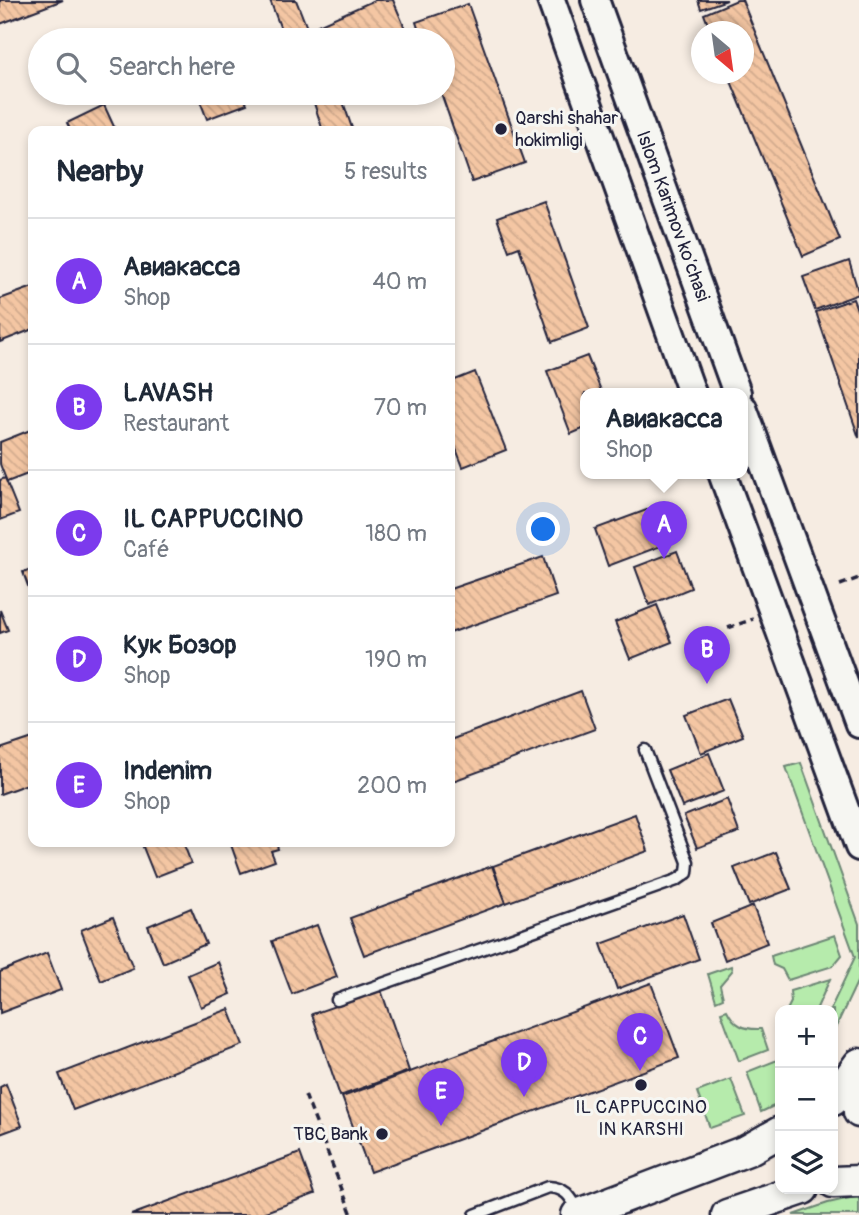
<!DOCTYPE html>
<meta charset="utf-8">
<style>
:root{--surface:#fff;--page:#f6f6f7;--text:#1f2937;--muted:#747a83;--line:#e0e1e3;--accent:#7c3aed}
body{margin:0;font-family:Pangolin,sans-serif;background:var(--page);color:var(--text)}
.controls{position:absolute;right:21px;bottom:21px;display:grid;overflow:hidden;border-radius:14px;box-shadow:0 4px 10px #0003}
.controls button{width:63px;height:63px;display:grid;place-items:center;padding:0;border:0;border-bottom:2px solid var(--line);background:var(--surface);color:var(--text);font:35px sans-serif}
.compass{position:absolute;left:691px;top:21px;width:63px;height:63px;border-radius:50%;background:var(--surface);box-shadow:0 4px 10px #0003;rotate:151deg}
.you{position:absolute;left:544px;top:530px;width:24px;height:24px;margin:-18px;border:5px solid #fff;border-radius:50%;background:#1a73e8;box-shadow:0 0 0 10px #1a73e833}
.badge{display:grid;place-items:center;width:46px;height:46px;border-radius:50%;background:var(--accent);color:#fff;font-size:23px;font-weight:700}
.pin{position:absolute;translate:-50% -58px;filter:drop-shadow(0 2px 4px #0008)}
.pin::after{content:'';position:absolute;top:37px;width:24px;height:21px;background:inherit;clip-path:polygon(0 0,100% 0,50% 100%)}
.popup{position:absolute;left:580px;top:388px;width:168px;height:91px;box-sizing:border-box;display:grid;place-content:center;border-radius:14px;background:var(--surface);filter:drop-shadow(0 2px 5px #0005);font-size:23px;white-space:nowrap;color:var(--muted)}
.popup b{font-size:26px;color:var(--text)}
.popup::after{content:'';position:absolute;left:50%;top:100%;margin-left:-14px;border:14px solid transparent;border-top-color:var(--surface)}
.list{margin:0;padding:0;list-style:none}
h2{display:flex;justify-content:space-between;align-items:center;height:91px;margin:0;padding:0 28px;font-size:30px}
h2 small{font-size:23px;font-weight:400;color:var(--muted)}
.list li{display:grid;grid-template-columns:46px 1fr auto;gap:21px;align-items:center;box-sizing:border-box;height:126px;padding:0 28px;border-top:2px solid var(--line)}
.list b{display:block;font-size:26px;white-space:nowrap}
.list p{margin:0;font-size:23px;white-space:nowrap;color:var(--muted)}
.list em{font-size:23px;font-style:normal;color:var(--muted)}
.icon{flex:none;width:38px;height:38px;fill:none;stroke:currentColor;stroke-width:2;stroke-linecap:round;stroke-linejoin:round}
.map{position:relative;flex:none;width:859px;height:1215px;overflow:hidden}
.search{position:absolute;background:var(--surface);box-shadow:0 4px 10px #0003;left:28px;top:28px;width:427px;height:77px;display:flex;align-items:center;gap:18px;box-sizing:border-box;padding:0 24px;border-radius:38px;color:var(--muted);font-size:26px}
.panel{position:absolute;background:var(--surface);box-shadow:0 4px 10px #0003;left:28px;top:126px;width:427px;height:721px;border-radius:14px}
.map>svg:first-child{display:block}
.grass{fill:#b6ebac;stroke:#6c8674;stroke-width:2}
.building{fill:url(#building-back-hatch);stroke:#22223b;stroke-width:2}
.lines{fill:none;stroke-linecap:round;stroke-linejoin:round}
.service-casing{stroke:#22223b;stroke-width:15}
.secondary-casing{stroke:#22223b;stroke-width:32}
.primary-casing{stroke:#22223b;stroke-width:35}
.path{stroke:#22223b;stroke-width:3.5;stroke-dasharray:7 5;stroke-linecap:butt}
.service{stroke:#f6f6f2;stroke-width:10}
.secondary{stroke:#f6f6f2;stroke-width:26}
.primary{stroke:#f6f6f2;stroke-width:30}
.poi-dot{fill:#22223b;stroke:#f6f6f2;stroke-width:2.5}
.labels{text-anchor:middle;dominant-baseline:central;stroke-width:6;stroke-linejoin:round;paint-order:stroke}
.poi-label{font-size:19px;fill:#22223b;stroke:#f6f6f2;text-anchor:start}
.street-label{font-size:19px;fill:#22223b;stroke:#f6f6f2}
</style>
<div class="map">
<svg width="859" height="1215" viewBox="0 0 859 1215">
<defs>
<pattern id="building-back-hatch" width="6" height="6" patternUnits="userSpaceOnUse" patternTransform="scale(1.75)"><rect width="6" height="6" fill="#f4c6a3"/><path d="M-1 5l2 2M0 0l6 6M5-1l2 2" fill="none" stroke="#d1aa8d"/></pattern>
</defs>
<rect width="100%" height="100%" fill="#f6ece2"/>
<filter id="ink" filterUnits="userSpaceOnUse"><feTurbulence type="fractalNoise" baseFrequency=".0143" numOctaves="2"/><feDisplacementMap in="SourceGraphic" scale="14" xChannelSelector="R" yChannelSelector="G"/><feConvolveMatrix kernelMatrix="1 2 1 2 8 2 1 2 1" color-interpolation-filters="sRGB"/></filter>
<g filter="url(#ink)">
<g class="grass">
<polygon points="801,763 859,924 859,978 833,1033 833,1010 830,1010 855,957 786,767"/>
<polygon points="835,935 842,955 833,966 788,980 782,969 773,965 771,956"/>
<polygon points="731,966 732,971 720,985 723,998 716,1001 708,974"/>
<polygon points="830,979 816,1010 787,1010 791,1002 790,991"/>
<path d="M 727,1010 C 734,1025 744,1030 761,1029 L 768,1050 L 739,1061 L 721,1012 Z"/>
<polygon points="780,1059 780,1103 761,1112 747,1072"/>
<polygon points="731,1079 745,1116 710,1128 697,1092"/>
<polygon points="859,1196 859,1215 793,1215 828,1203"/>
</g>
<g class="building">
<polygon points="0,0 63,0 0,24"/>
<polygon points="270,0 296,0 309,33 285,40"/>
<polygon points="375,0 393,0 410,40 324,40 318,25"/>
<polygon points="698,0 727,0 701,9"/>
<polygon points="737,0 742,0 840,240 803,256 728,74 744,74 744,32 711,32 704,14"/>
<polygon points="468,4 525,163 472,182 441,93 443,93 443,40 422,40 416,22"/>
<polygon points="197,93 242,93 247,104 207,119"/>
<polygon points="335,93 340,93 353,131 323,131 313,100"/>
<polygon points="104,105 116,131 71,131 67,123"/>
<polygon points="544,201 589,328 552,342 519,247 509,251 497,218"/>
<polygon points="849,261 859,294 815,310 803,277"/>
<polygon points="33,287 33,329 0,342 0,299"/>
<polygon points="853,299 859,315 859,438 816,312"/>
<polygon points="587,356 602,393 585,393 585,428 571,434 547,371"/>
<polygon points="475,372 506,450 463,467 450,433 450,382"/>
<polygon points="33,429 33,472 7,482 0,464 0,442"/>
<polygon points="5,478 19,513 0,520 0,480"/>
<polygon points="652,508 666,544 608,566 595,529"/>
<polygon points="677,551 691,588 649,605 635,567"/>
<polygon points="543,557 556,596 450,633 450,589"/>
<polygon points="33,568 33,600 23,572"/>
<polygon points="657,605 672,642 630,659 615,622"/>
<polygon points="0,610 8,630 0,633"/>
<polygon points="581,691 595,729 453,781 450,771 450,740"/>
<polygon points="728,699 743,736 701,753 686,715"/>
<polygon points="33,738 33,782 0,794 0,749"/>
<polygon points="709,753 724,791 682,807 667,770"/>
<polygon points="727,799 739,832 697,848 684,816"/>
<polygon points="635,814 648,851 506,903 493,866"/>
<polygon points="141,842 183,842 191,863 155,877"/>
<polygon points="230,842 276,842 278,849 271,851 275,861 241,873"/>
<polygon points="776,852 791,889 749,905 734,868"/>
<polygon points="492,866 506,903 364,955 350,918"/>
<polygon points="753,906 767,943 725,960 711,923"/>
<polygon points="191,908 206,944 163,963 148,926"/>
<polygon points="683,914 699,959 617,989 601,944"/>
<polygon points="113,917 133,968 101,981 81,930"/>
<polygon points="317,925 337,977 292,994 272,941"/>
<polygon points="47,953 61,990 0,1013 0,972"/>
<polygon points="218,962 231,994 201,1007 188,975"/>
<polygon points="651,983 679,1058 370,1172 342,1097"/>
<polygon points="381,990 409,1071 340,1096 312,1014"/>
<polygon points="229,1009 243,1045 73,1110 59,1074"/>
<polygon points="6,1084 22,1126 0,1134 0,1087"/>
<polygon points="300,1153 315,1194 257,1215 131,1215"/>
</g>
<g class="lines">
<g class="service-casing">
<g id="service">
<polyline points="337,1000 677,880 687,873 688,862 645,750"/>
<path d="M 475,1215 L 548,1187 C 566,1188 570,1196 578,1210"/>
</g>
</g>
<g class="secondary-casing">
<g id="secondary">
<polyline points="551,0 692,393"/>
<polyline points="595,0 737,393"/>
<polyline points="743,408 859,724"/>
<polyline points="722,473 859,847"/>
</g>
</g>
<g class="primary-casing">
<g id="primary">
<polyline points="859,1092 859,1112"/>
<polyline points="833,1100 859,1064"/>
<polyline points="833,1182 859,1181"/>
<polyline points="577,1215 748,1150 780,1132"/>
<polyline points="727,1215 803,1189"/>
</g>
</g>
<g class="path">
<polyline points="840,585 859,578"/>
<polyline points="728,628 753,619"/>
<polyline points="305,1095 352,1215"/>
</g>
<use href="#service" class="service"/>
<use href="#secondary" class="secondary"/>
<use href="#primary" class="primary"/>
</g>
</g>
<g class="poi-dot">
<circle cx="501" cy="129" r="7"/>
<circle cx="641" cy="1085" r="7"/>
<circle cx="382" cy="1134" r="7"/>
</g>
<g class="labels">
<g class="poi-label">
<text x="515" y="118">Qarshi shahar<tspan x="515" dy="22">hokimligi</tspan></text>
<text x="641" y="1107" text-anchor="middle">IL CAPPUCCINO<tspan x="641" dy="22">IN KARSHI</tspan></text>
<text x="368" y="1134" text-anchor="end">TBC Bank</text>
</g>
<g class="street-label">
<text transform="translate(673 216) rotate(70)">Islom Karimov ko‘chasi</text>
</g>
</g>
</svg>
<div class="controls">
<button>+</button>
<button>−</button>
<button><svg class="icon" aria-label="layers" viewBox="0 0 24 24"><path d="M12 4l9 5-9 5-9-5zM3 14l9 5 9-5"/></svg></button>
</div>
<svg class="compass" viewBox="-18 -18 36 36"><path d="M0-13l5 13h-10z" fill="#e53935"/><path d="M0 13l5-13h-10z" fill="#747a83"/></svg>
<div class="you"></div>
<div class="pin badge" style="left:664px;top:559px">A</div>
<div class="popup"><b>Авиакасса</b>Shop</div>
<div class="pin badge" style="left:707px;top:684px">B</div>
<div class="pin badge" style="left:640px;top:1071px">C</div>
<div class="pin badge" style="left:524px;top:1097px">D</div>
<div class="pin badge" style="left:441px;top:1126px">E</div>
<div class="search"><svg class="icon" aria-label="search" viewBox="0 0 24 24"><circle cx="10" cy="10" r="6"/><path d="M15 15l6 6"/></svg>Search here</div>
<section class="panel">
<h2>Nearby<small>5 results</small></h2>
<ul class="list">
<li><span class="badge">A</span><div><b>Авиакасса</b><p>Shop</p></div><em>40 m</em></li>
<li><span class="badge">B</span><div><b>LAVASH</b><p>Restaurant</p></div><em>70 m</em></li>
<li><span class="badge">C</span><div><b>IL CAPPUCCINO</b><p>Café</p></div><em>180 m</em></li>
<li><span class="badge">D</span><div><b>Кук Бозор</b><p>Shop</p></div><em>190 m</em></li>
<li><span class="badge">E</span><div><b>Indenim</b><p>Shop</p></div><em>200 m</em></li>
</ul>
</section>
</div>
